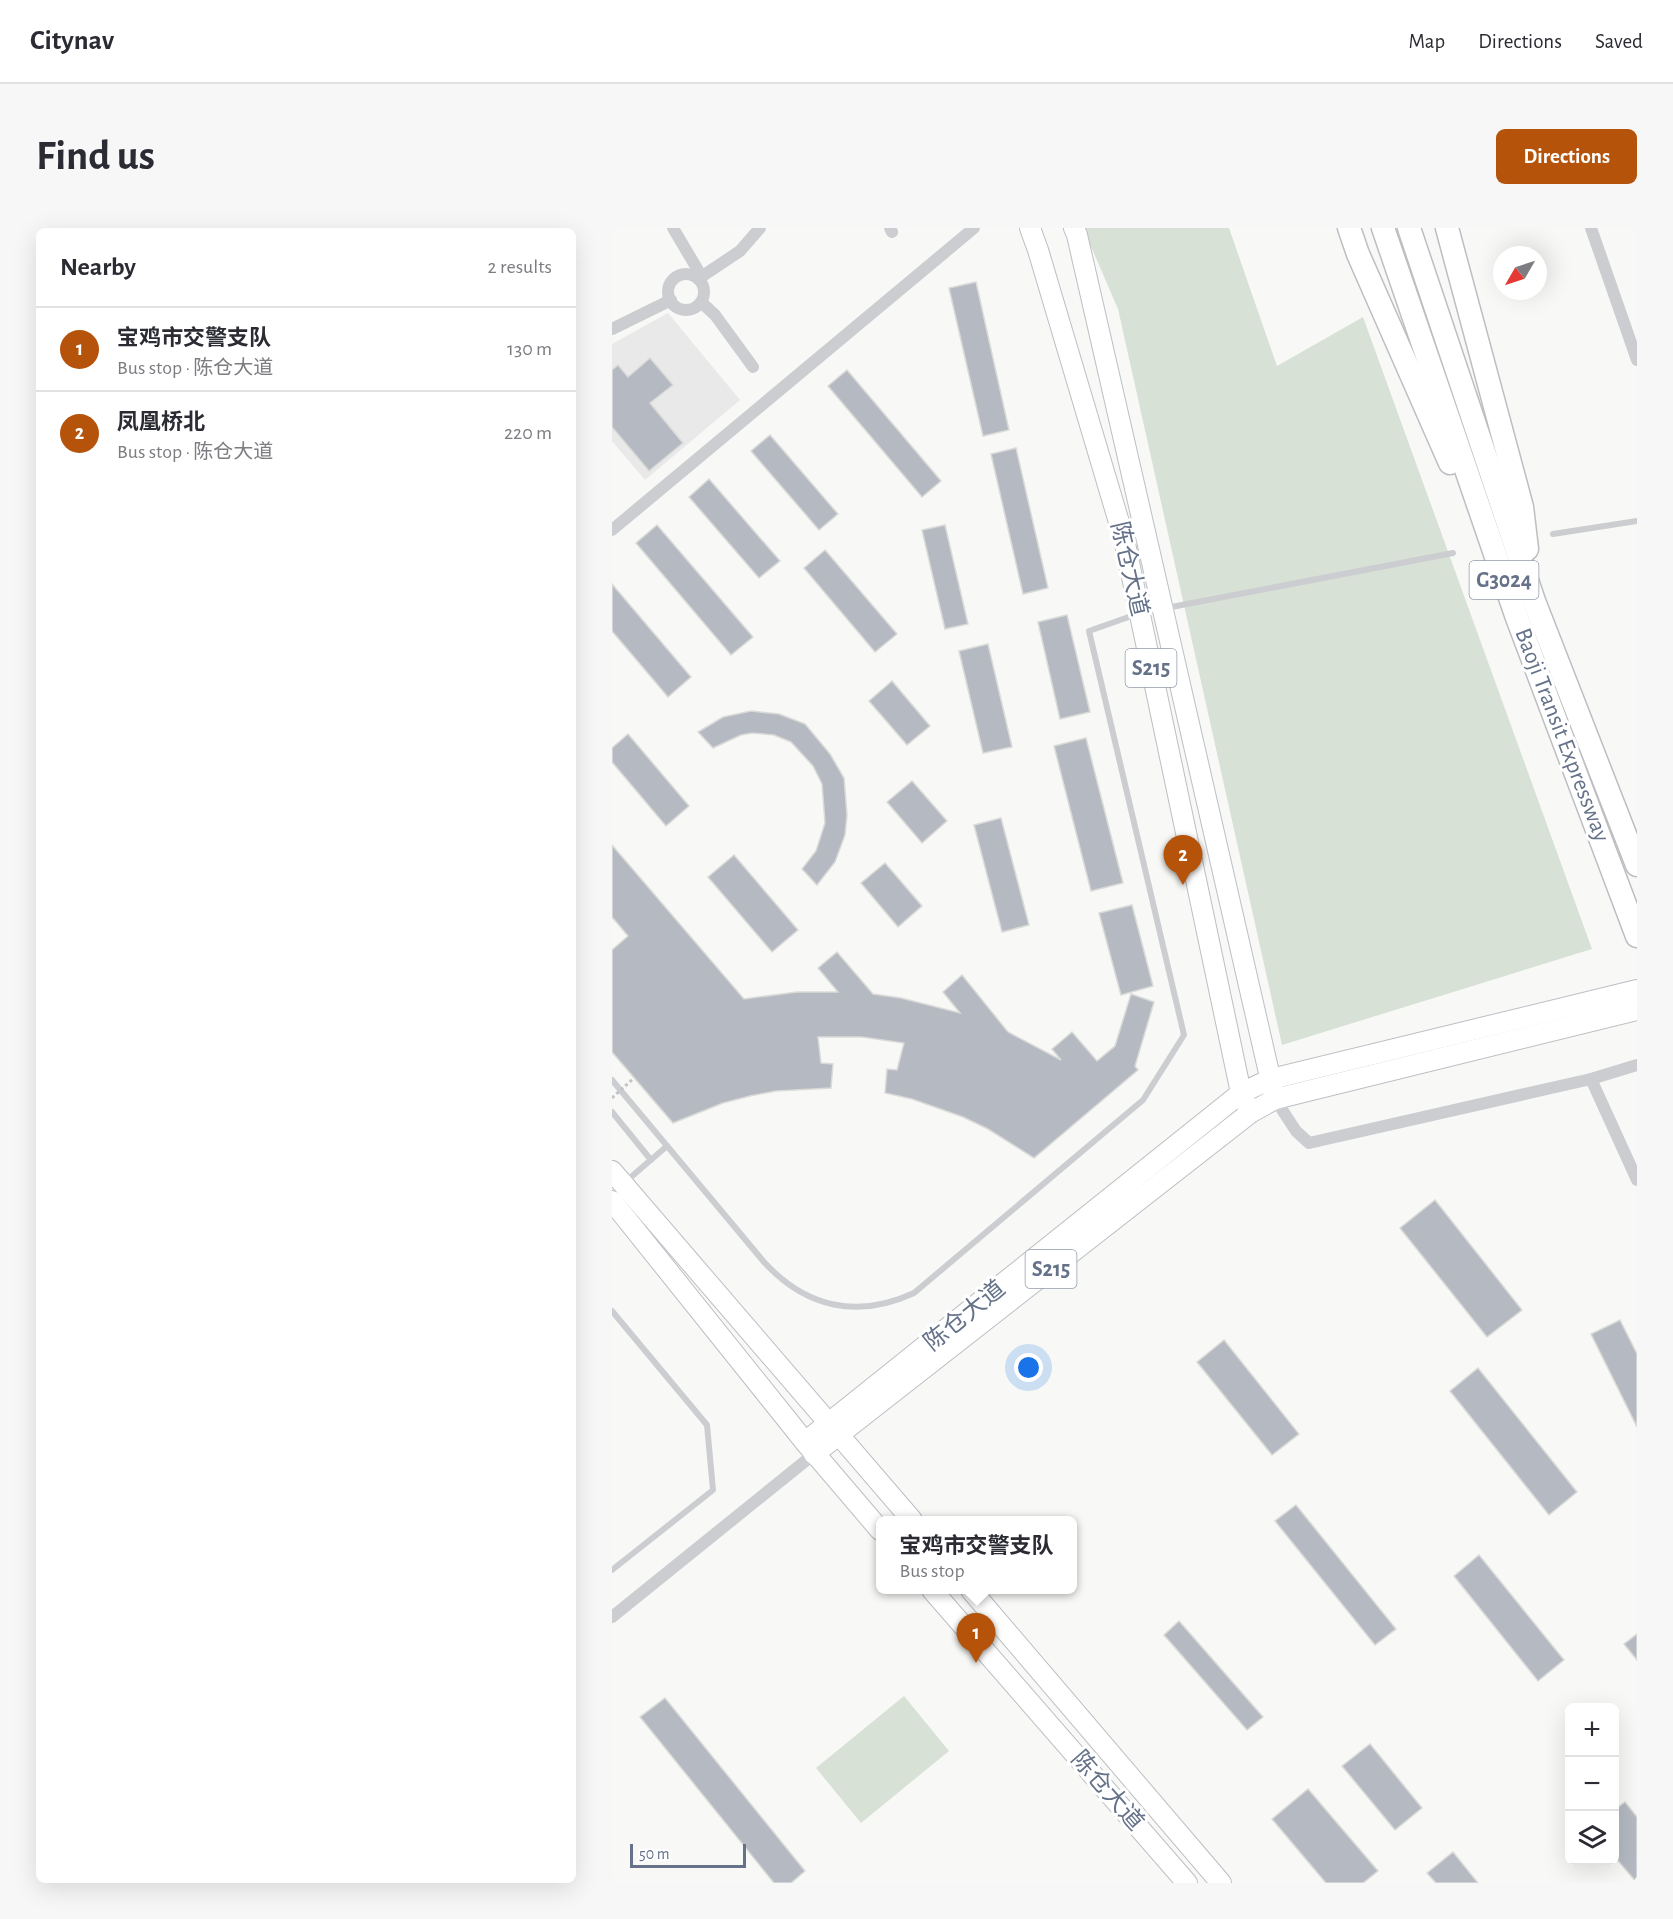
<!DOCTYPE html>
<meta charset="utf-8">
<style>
:root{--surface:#fff;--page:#f7f7f7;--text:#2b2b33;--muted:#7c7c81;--line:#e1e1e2;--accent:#b45309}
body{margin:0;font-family:"Alegreya Sans","Noto Sans SC",sans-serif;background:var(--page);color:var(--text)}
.controls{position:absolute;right:18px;bottom:18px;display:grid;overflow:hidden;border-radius:9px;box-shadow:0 6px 24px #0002}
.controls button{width:54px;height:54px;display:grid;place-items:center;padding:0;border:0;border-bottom:2px solid var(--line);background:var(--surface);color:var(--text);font:30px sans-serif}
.compass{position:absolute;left:881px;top:18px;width:54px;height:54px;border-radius:50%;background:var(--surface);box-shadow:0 6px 24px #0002;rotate:231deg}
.scale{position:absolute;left:18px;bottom:15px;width:116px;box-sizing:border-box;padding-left:6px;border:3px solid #657289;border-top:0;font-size:16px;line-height:21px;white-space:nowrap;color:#657289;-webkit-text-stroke:4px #fff;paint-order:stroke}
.you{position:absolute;left:417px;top:1140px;width:21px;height:21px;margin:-15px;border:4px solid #fff;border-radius:50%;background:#1a73e8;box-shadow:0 0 0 9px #1a73e833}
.badge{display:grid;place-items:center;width:39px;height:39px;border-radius:50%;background:var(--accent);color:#fff;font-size:20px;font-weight:700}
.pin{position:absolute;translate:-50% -50px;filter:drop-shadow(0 2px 3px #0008)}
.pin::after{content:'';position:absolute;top:32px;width:21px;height:18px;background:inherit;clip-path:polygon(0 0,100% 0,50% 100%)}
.popup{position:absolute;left:264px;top:1288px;width:201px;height:78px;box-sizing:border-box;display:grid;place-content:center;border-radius:9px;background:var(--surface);filter:drop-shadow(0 2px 4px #0005);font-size:20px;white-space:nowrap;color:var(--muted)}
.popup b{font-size:22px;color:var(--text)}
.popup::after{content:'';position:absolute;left:50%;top:100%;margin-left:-12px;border:12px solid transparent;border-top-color:var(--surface)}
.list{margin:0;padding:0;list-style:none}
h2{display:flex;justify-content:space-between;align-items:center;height:78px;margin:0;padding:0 24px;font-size:26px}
h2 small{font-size:20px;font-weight:400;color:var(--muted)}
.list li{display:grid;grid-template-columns:39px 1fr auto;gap:18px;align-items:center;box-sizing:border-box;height:84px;padding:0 24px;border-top:2px solid var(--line)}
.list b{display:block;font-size:22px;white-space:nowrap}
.list p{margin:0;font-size:20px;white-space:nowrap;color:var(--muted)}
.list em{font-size:20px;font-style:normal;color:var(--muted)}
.icon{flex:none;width:33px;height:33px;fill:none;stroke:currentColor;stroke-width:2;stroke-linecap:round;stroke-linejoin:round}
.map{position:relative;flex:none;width:1025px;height:1655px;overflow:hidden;border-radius:9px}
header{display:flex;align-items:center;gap:36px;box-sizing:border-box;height:84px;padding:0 30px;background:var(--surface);border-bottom:2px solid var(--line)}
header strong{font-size:28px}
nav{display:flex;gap:33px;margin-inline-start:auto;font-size:21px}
.intro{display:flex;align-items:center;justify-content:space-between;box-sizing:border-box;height:144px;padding:0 36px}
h1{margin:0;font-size:42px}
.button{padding:15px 27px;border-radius:9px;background:var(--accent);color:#fff;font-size:21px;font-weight:700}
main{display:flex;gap:36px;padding:0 36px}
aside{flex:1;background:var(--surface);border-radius:9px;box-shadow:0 6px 24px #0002}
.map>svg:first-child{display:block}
.built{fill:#e9e9e9}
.green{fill:#d8e1d6}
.building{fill:#b5bac2;stroke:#dadad8;stroke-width:1.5}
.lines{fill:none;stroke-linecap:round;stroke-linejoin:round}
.primary-casing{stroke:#bbbec3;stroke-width:22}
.highway-casing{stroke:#bcbec2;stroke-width:25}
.lane{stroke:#cbcdd1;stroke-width:6}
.street{stroke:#cbcdd1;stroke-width:12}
.primary{stroke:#fff;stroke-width:20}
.highway{stroke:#fff;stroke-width:22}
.path-bridge{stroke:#c1c3c6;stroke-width:3;stroke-dasharray:3 3;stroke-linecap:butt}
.labels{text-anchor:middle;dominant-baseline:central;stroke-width:6;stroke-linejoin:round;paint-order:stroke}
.shield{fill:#fff;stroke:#939cac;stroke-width:1.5}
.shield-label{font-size:22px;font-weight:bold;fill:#657289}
.street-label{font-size:24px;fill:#657289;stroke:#fff}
</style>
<header>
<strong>Citynav</strong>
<nav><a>Map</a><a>Directions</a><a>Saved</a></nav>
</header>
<div class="intro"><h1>Find us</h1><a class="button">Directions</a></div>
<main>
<aside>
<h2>Nearby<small>2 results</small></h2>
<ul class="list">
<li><span class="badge">1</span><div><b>宝鸡市交警支队</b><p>Bus stop · 陈仓大道</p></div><em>130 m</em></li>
<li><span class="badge">2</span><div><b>凤凰桥北</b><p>Bus stop · 陈仓大道</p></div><em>220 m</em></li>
</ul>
</aside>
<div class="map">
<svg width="1025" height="1655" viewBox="0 0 1025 1655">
<rect width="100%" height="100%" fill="#f8f9f6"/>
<polygon class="built" points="56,85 128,172 33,252 0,213 0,116"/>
<g class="green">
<polygon points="471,0 617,0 665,138 751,89 980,721 670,817 506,81"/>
<polygon points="292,1468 337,1523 249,1595 204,1540"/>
</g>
<g class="building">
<polygon points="364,54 397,202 371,208 337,60"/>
<polygon points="38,130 61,157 38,175 71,215 37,243 0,199 0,142 6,137 16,149"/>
<polygon points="235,142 329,253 310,269 216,158"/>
<polygon points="158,207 226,286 207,302 139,223"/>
<polygon points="404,220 436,360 411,366 379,226"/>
<polygon points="97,251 168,333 147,350 77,269"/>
<polygon points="45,297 141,409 119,427 24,315"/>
<polygon points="333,297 356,396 333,401 310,302"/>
<polygon points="213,322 285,406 263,424 192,340"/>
<polygon points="0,356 79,449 56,469 0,403"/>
<polygon points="455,387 478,484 448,491 426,394"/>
<polygon points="376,416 400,519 371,525 347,423"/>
<polygon points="280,453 318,498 295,517 257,473"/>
<polygon points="139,483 167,486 193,496 218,526 232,550 235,587 233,607 223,634 205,657 190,641 204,623 213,595 210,556 201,538 179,514 162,507 140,505 129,507 101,520 86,504 111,489"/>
<polygon points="16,506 77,578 54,598 0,534 0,520"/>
<polygon points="474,510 511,655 479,663 442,518"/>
<polygon points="300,553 335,593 310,615 275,574"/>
<polygon points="389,590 417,697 390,704 362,597"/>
<polygon points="0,617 132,771 185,764 226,764 206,740 225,724 261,766 289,770 348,785 331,764 350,747 396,804 449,832 440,821 460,804 485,833 503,818 519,766 542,774 523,838 526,842 422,930 376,901 351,889 300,871 273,865 275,841 285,842 292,815 250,809 206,809 209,835 221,836 219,860 164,863 138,868 111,875 61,895 0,824 0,722 16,708 0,689"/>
<polygon points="122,627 186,702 160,724 96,649"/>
<polygon points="273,635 310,678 286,699 249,655"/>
<polygon points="520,677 541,758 509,767 487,685"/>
<polygon points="823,972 910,1082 875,1109 788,1000"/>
<polygon points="1008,1092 1025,1126 1025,1199 979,1106"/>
<polygon points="612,1112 687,1206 660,1227 585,1134"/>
<polygon points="866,1140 965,1264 937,1287 838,1163"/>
<polygon points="684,1277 784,1401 763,1417 663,1293"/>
<polygon points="867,1327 952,1432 926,1453 842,1348"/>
<polygon points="567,1393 651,1489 635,1502 552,1407"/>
<polygon points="1025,1406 1025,1432 1012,1416"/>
<polygon points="53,1470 193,1643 179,1655 162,1655 28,1489"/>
<polygon points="758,1516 810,1580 783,1602 730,1538"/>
<polygon points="696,1561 766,1643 751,1655 714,1655 660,1591"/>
<polygon points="1013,1574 1025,1589 1025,1655 1002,1628 1002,1582"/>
<polygon points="841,1624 866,1655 824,1655 815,1645"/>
</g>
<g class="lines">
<g class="primary-casing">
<g id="primary">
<polyline points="418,0 426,22 512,311 629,865 634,876"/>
<polyline points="663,871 1025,782"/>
<polyline points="0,943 300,1292"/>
<polyline points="0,973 193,1214"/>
<polyline points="202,1226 638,885 663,871 465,7 462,0"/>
<polyline points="268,1302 193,1214 629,865 659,851 1025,762"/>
<polyline points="320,1362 575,1655"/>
<polyline points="359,1362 609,1655"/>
</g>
</g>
<g class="highway-casing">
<g id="highway">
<polyline points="737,0 746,26 838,235"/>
<polyline points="771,0 904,387 1025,708"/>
<polyline points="797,0 922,373 1025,637"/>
<polyline points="835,0 910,279 915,321"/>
</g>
</g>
<g class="lane">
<polyline points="941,306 1025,293"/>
<path d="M 0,852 L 152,1034 C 194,1080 246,1091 302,1065 L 531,872 L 572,807 L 477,403 L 528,385 L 841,325"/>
<polyline points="0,884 39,932"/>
<polyline points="12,955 55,918"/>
<polyline points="0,1083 95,1197 101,1262 0,1342"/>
</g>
<g class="street">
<polyline points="61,0 90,49"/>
<polyline points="278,0 280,4"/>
<polyline points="979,0 1025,132"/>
<circle cx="74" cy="64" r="18"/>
<polyline points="86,51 128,23 148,0"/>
<polyline points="89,74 103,87 141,139"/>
<polyline points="0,101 59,72"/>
<polyline points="0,302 362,0"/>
<polyline points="979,851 1025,952"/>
<polyline points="663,871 684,903 697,915 979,851 1025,837"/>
<polyline points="0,1389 202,1226"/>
</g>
<use href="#primary" class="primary"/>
<use href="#highway" class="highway"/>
<polyline class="path-bridge" points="0,870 22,850"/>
</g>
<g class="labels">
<g class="shield">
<rect x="857.5" y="333" width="69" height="38" rx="4.5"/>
<rect x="513.5" y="421" width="51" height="38" rx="4.5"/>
<rect x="413.5" y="1022" width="51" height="38" rx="4.5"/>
</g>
<g class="shield-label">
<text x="892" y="352">G3024</text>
<text x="539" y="440">S215</text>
<text x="439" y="1041">S215</text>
</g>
<g class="street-label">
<text transform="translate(517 341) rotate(77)">陈仓大道</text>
<text transform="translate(950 507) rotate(69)">Baoji Transit Expressway</text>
<text transform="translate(353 1088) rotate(-39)">陈仓大道</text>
<text transform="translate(495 1563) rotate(49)">陈仓大道</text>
</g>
</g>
</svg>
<div class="controls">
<button>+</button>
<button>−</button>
<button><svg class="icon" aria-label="layers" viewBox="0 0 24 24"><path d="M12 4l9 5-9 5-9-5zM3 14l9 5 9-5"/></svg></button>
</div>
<svg class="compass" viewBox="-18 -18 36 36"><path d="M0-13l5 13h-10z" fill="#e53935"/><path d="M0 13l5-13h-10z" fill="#7c7c81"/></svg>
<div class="scale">50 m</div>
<div class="you"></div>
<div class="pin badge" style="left:364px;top:1435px">1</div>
<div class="popup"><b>宝鸡市交警支队</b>Bus stop</div>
<div class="pin badge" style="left:571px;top:657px">2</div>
</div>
</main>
